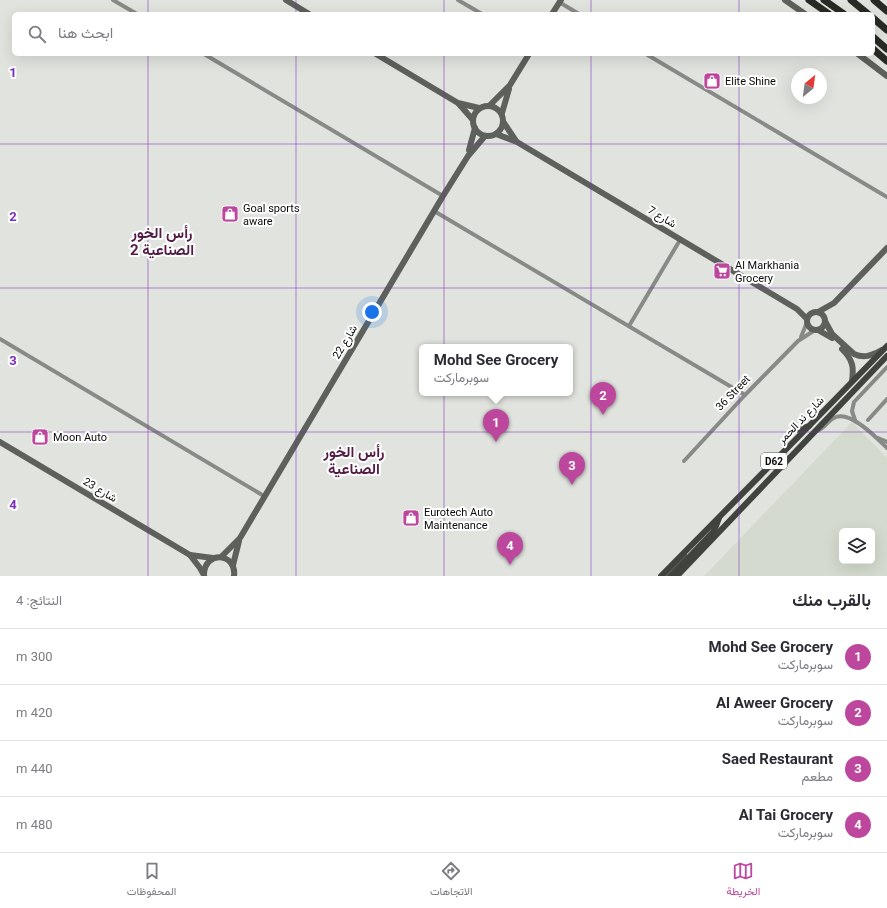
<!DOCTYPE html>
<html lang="ar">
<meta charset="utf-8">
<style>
:root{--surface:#fff;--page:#f7f7f7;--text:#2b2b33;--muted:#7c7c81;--line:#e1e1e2;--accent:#be479e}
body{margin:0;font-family:Roboto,Vazirmatn,sans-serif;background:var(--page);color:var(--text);direction:rtl}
.controls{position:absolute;right:12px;bottom:12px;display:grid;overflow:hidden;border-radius:6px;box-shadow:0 4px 16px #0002}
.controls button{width:36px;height:36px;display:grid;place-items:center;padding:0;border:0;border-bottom:1px solid var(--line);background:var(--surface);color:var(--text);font:20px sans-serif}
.compass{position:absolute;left:791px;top:68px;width:36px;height:36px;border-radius:50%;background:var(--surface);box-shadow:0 4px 16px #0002;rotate:29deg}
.you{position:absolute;left:372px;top:312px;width:14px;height:14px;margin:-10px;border:3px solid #fff;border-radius:50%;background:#1a73e8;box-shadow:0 0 0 6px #1a73e833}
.badge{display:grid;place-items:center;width:26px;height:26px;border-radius:50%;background:var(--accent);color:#fff;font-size:13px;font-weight:700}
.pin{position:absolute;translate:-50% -33px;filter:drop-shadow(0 1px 2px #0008)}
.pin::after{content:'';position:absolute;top:21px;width:14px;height:12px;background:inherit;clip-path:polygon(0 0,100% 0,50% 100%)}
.popup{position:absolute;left:419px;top:344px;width:154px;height:52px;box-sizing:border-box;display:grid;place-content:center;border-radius:6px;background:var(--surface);filter:drop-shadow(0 1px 3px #0005);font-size:13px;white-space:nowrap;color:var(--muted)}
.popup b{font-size:15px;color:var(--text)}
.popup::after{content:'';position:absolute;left:50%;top:100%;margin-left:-8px;border:8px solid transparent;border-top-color:var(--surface)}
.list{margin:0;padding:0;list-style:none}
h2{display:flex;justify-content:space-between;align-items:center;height:52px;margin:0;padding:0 16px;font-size:17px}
h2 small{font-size:13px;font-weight:400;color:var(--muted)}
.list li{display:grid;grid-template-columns:26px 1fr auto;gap:12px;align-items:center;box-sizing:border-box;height:56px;padding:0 16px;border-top:1px solid var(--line)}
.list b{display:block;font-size:15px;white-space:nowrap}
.list p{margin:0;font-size:13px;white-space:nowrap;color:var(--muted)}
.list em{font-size:13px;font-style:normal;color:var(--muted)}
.icon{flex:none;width:22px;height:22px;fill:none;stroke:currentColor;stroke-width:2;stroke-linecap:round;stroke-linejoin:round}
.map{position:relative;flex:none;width:887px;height:576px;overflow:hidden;direction:ltr}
.search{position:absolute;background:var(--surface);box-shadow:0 4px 16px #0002;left:12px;right:12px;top:12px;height:44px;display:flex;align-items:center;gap:10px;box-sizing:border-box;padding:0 14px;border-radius:6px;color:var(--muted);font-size:15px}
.sheet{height:276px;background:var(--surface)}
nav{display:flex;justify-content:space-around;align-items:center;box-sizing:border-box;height:56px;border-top:1px solid var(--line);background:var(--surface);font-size:11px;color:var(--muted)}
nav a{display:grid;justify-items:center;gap:2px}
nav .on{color:var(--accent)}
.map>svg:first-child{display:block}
.built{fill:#d4dbce;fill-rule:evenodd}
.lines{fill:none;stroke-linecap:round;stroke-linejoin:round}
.street{stroke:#888a87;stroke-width:4}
.secondary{stroke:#5e605c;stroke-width:6}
.primary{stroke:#40433e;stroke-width:6}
.highway{stroke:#282a26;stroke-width:7}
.grid{fill:none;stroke:#7b2cbf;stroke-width:1;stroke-opacity:0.55}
.labels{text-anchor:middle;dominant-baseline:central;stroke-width:4;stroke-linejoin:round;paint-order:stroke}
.shield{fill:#fff;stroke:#545554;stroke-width:1}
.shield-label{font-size:10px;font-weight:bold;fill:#0b0c0a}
.poi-label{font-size:11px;fill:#0b0c0a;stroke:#fff;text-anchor:start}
.street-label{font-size:11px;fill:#0b0c0a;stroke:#fff}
.district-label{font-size:15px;font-weight:bold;fill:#541b45;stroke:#fff}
.grid-label{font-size:13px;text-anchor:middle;font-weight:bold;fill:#7b2cbf;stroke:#fff;stroke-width:4;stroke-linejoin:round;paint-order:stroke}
</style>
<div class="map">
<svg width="887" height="576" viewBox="0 0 887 576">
<rect width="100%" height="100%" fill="#e1e4de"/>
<path class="built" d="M 852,422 L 887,458 L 887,576 L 704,576 ZM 842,531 L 872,531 L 872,561 L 842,561 Z"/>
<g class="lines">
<g class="street">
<polyline points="113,0 137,14"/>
<polyline points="458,0 482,14"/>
<polyline points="559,2 579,14"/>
<polyline points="204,54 443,196"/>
<polyline points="646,54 887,197"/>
<polyline points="434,211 745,395"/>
<polyline points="629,326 680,240"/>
<polyline points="801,337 807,322"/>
<polyline points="0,339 264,496"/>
<polyline points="855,420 852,411 854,402 887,367"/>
<polyline points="868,420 887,399"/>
<path d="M 817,431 C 825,428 828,420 836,417 C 851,411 877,438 887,448"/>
<polyline points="878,438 887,442"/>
<polyline points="684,461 745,395 798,341 815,330"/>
</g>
<g class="secondary">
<polyline points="286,0 309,14"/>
<polyline points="785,0 805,14"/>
<polyline points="552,14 561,0"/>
<polyline points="376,54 458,103 479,108"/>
<polyline points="858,54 887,76"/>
<polyline points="459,104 473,120"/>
<polyline points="490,105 510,85 529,54"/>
<circle cx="488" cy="121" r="15"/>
<polyline points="502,113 509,89"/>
<polyline points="504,123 516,141"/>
<polyline points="496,134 517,142 797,309 807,319"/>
<polyline points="469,150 475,128"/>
<circle cx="816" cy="321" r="9"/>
<polyline points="818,312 834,303 887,248"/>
<path d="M 825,321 L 832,334 L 854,354 C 865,359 872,355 882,350"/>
<polyline points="818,330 832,338"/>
<path d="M 842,349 C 853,360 854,367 852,381"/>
<polyline points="0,442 190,555 200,568 204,575"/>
<polyline points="190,555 213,558"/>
<polyline points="221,557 240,538 443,196 468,156 485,136"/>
<polyline points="233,565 239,541"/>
<path d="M 204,574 C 205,550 237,553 234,576"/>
<polyline points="666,576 684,555"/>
</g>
<g class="primary">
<polyline points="793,431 809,426"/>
<polyline points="661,576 810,425 887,346"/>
<polyline points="671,576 713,532 716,526 719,518"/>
<polyline points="677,576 887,356"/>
</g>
<g class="highway">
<polyline points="809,0 829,14"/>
<polyline points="824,0 844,14"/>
<polyline points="851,0 868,14"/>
<polyline points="874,0 887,11"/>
<polyline points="873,18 887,30"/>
<polyline points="873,37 887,49"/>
<polyline points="873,49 887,61"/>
</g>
</g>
<path class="grid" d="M 148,0 L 148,14M 296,0 L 296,14M 444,0 L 444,14M 591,0 L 591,14M 739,0 L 739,14M 148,54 L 148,576M 296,54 L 296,576M 444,54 L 444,576M 591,54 L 591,576M 739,54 L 739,576M 0,144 L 887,144M 0,288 L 887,288M 0,432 L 887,432"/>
<defs>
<g id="shop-square" transform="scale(0.9)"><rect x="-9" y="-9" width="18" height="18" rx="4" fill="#be479e" stroke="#fff"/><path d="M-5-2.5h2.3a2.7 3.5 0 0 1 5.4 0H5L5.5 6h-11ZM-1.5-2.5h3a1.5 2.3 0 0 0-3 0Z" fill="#fff"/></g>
<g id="supermarket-square" transform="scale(0.9)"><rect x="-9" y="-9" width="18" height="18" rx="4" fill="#be479e" stroke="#fff"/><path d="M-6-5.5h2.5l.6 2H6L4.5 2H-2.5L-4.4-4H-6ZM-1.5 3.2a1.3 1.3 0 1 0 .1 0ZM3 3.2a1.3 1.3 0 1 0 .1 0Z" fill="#fff"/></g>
</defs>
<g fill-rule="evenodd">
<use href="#shop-square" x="712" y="81"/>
<use href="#shop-square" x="230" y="214"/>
<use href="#supermarket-square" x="722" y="271"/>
<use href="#shop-square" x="40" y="437"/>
<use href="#shop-square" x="411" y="518"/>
</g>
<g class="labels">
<rect class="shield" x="761" y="453" width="26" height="16" rx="3"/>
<g class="shield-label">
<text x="774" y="461">D62</text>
</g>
<g class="poi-label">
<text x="725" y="81">Elite Shine</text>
<text x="243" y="208">Goal sports<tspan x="243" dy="13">aware</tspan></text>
<text x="735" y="265">Al Markhania<tspan x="735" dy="13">Grocery</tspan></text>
<text x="53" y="437">Moon Auto</text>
<text x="424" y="512">Eurotech Auto<tspan x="424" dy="13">Maintenance</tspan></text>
</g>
<g class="street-label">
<text transform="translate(662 217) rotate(31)">شارع 7</text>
<text transform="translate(345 342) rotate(-59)">شارع 22</text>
<text transform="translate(733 393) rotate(-46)">36 Street</text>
<text transform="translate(801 420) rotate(-46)">شارع ند الحمر</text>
<text transform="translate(100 490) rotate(31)">شارع 23</text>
</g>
<g class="district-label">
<text x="162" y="233">رأس الخور<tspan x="162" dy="17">الصناعية 2</tspan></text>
<text x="354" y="452">رأس الخور<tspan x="354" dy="17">الصناعية</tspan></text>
</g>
</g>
<g class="grid-label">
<text x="13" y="77">1</text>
<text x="13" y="221">2</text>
<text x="13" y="365">3</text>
<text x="13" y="509">4</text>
</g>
</svg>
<div class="controls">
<button><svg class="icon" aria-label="layers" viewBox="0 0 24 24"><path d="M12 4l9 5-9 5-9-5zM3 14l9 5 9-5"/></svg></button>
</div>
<svg class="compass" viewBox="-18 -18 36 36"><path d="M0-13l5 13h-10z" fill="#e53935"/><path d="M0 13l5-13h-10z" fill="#7c7c81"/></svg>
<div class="you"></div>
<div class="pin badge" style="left:496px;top:442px">1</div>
<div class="popup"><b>Mohd See Grocery</b>سوبرماركت</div>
<div class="pin badge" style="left:603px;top:415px">2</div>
<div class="pin badge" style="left:572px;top:485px">3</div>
<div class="pin badge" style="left:510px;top:565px">4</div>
<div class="search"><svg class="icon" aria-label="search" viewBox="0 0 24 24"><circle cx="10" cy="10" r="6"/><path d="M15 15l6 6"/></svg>ابحث هنا</div>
</div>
<section class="sheet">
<h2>بالقرب منك<small>النتائج: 4</small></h2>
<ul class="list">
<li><span class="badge">1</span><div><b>Mohd See Grocery</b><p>سوبرماركت</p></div><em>300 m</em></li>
<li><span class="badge">2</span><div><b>Al Aweer Grocery</b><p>سوبرماركت</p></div><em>420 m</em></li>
<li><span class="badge">3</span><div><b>Saed Restaurant</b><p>مطعم</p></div><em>440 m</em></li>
<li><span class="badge">4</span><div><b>Al Tai Grocery</b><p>سوبرماركت</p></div><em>480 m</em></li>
</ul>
</section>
<nav>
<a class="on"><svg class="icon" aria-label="map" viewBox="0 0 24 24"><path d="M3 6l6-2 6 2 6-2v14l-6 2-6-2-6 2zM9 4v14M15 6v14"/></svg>الخريطة</a>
<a><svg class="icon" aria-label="directions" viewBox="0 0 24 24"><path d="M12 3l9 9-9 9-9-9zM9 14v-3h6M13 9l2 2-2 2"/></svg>الاتجاهات</a>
<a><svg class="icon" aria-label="saved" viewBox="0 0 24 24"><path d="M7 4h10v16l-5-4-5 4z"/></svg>المحفوظات</a>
</nav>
